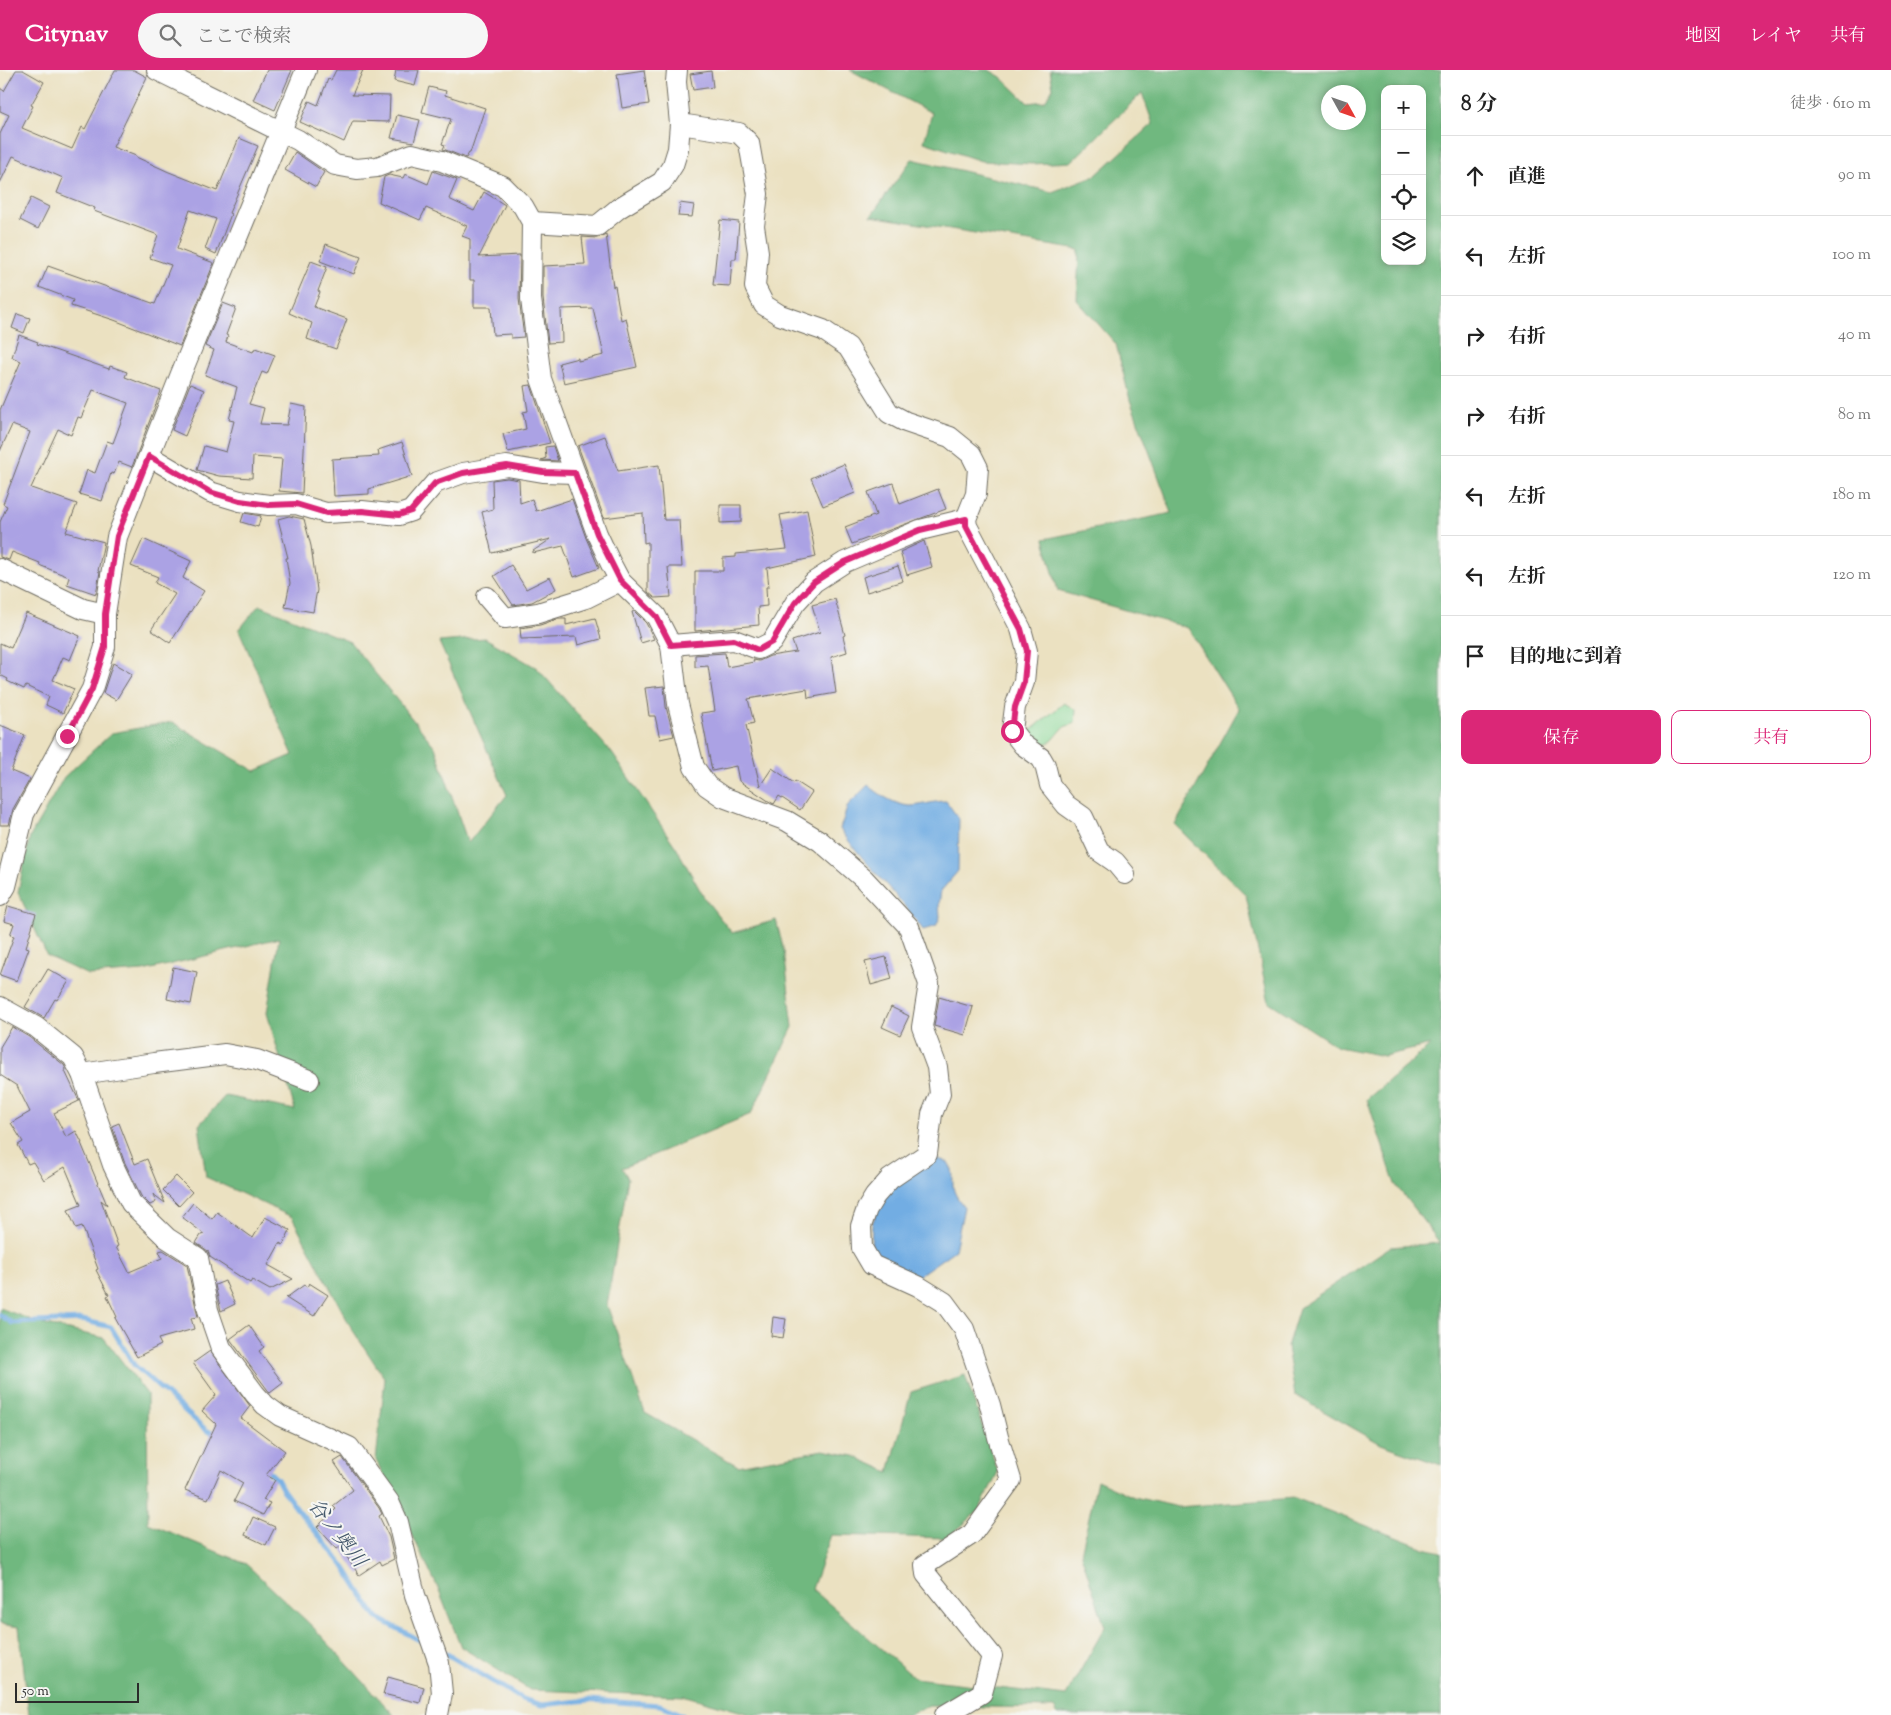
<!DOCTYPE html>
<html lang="ja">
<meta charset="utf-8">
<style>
:root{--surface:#fff;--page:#f6f6f6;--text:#222;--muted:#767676;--line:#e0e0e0;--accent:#db2777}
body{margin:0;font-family:"Sorts Mill Goudy","Noto Serif JP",serif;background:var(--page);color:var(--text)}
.controls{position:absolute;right:15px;top:15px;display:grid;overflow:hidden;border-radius:10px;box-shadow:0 2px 8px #0003}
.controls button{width:45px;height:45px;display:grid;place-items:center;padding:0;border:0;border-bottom:1px solid var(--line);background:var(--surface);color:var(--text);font:25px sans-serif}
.compass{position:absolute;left:1321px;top:15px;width:45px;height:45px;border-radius:50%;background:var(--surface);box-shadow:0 2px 8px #0003;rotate:130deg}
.scale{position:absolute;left:15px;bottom:12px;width:124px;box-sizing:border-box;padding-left:5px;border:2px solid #2b2b2b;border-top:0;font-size:14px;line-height:18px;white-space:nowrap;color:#2b2b2b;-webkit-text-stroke:4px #f6f6f2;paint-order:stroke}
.stop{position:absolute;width:15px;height:15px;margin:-11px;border:4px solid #db2777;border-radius:50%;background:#fff}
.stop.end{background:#db2777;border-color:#fff;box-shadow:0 1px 5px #0008}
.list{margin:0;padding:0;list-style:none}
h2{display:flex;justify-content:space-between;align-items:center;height:65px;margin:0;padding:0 20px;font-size:21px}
h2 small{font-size:16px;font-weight:400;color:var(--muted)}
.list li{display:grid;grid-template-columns:32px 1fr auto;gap:15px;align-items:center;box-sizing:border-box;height:80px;padding:0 20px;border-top:1px solid var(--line)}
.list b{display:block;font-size:19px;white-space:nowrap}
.list em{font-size:16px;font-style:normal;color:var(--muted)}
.actions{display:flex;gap:10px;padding:15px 20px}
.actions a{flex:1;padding:11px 0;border:1px solid var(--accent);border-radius:10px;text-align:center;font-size:18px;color:var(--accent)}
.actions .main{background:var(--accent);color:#fff}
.icon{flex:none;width:28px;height:28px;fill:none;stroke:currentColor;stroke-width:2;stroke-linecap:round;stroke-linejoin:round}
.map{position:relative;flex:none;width:1441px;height:1645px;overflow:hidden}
header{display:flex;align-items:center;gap:30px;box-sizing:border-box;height:70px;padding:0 25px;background:var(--accent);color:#fff}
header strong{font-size:24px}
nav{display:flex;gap:28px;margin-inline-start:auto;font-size:18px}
.search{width:350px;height:45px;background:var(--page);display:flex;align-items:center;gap:12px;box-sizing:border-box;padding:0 18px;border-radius:28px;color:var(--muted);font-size:19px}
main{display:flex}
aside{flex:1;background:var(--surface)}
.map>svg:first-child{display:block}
.green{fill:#8bd896;stroke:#5b8260}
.forest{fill:#70b87f;stroke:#4e7255;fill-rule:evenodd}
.water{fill:#72ade3;stroke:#4e6c87}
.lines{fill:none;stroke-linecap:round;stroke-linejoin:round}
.stream{stroke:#72ade3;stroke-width:5}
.building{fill:#aba2e4}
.minor-casing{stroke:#6e6b60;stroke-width:22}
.minor{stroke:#fff;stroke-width:20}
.route{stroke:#db2777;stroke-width:6}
.labels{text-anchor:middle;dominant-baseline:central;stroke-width:4;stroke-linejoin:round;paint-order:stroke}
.water-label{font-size:20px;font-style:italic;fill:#44586b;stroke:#f6f6f2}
</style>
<header>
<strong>Citynav</strong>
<div class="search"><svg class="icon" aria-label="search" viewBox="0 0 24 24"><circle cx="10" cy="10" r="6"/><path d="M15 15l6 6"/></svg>ここで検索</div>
<nav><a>地図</a><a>レイヤ</a><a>共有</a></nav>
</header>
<main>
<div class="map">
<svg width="1441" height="1645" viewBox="0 0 1441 1645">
<rect width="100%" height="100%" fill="#f6f6f2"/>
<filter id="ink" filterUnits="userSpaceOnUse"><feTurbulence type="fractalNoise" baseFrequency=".02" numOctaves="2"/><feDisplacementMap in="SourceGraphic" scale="10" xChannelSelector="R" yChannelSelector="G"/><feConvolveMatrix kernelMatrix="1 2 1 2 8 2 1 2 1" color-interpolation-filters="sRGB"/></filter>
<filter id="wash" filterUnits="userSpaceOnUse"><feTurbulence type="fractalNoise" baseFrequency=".0096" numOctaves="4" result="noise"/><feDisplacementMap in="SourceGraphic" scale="20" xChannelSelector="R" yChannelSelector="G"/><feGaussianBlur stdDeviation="1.12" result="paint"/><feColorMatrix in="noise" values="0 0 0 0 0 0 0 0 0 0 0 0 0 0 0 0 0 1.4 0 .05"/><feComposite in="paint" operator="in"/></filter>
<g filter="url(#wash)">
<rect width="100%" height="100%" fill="#ebe1c1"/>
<polygon class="green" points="1064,633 1076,640 1075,653 1064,657 1052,671 1041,676 1032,672 1030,661"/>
<g class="forest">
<path d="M 850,0 L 989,0 L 1001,7 L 1028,33 L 1045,31 L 1053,18 L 1050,0 L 1441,0 L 1441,1395 L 1381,1374 L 1295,1325 L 1287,1277 L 1299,1238 L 1390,1177 L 1440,1173 L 1395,1114 L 1367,1029 L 1431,975 L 1384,986 L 1338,977 L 1269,932 L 1246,825 L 1175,755 L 1239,639 L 1188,558 L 1058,521 L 1044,469 L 1172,443 L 1130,330 L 1116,274 L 1077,230 L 1079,180 L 871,146 L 912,89 L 1052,122 L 1096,105 L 1153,54 L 1142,23 L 1071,92 L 1032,94 L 981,91 L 924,72 L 932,43 ZM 1385,19 L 1422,19 L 1422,191 L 1385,191 ZM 1328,22 L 1358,22 L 1358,52 L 1328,52 Z"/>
<polygon points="259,535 350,572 435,677 468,773 507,725 439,572 485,568 537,598 612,683 677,779 705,829 732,863 776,850 784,881 793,957 751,1044 622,1098 628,1108 607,1235 645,1343 738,1396 823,1380 854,1386 889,1402 911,1322 965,1305 998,1402 978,1442 947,1468 831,1465 812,1519 915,1608 1066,1626 1105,1557 1081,1484 1097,1410 1134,1427 1178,1437 1295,1428 1424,1478 1441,1482 1441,1645 1058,1645 1054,1638 926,1636 910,1645 753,1645 686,1626 530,1620 461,1577 437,1516 376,1390 385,1309 352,1259 292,1147 206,1107 199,1055 225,1026 295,1040 267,943 279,868 143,901 88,905 47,886 18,822 30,767 64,707 112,663 172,652 255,701 293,685 239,560"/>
<polygon points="0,1238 42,1254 104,1268 147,1324 148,1453 246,1494 314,1558 394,1645 29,1645 19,1557 0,1554"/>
</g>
<g class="water">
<path d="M 868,715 C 879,724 894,735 910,736 C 920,736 934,731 946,731 L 959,749 L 958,801 L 941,821 L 939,834 L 940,847 L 936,856 L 923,860 C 898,824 865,795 840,759 L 848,735 Z"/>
<path d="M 935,1088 L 948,1092 C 955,1105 952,1102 953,1115 C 953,1123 959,1130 964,1137 L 955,1180 L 918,1206 L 882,1194 L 871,1175 L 872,1154 L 886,1118 Z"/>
</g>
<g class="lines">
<g class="stream">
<polyline points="0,1245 12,1253 82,1250 111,1257 134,1295 206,1360 218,1366"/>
<polyline points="264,1397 277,1409 283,1420 297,1439 343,1495 376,1547 425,1573"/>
<polyline points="442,1581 522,1629 542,1635 589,1630 660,1635 682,1645"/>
</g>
</g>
<g id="blocks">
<g class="building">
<polygon points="16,0 23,0 44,12 31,35 33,36 22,58 72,79 82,57 85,59 115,0 134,0 147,7 113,77 136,86 136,87 169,102 217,121 239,68 258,76 229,143 231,144 216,184 205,179 216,149 190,140 177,179 214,193 180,276 114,250 71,236 73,230 39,217 48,196 155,234 171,195 150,188 158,165 94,141 95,138 57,123 63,108 13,86 0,113 0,64 9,45 0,41 0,18 4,21"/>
<polygon points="267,0 292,0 275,40 253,30"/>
<polygon points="336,0 363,0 352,25 390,26 389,52 353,51 344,72 300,52 309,31 318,35 328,9 331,10"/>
<polygon points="396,0 419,0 415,16 394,11"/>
<polygon points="644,0 649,34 622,38 617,4"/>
<polygon points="711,1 713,17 693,20 690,4"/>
<polygon points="429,17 446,21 445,25 485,38 470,83 469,83 466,88 443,79 445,75 442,74 451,49 422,42"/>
<polygon points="397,45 420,50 414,72 391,68"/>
<polygon points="295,82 324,102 316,117 285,100"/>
<polygon points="433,101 457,110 449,129 474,141 484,122 505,135 479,187 520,185 519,229 524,267 511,268 511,264 493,265 491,237 474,237 474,210 470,210 470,169 462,166 467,156 426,138 420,150 379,132 384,107 389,105 403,108 405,104 428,114"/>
<polygon points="31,128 49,137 38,159 20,150"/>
<polygon points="680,133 694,135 692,147 678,146"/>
<polygon points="720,150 739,152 736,189 732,189 730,216 713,215"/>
<polygon points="606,164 613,217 615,216 621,250 626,248 637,297 564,313 559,293 578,288 578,291 604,285 593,238 561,239 562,272 548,273 543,228 543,196 585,194 582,167 597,168"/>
<polygon points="326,174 361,187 354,204 320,191"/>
<polygon points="311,191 327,197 318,221 320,222 314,237 347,249 336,279 307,269 312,253 289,243"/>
<polygon points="223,233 236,238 226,265 228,266 226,272 253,282 255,278 275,285 267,304 262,302 249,334 264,338 260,354 287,355 291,334 306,337 302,423 279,421 282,389 253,387 252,408 219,406 197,400 204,376 226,382 234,351 229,350 237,317 205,305 214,280 205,276"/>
<polygon points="17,244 30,248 24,263 12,258"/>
<polygon points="19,265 38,272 37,274 109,299 110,296 127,302 125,307 161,321 132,397 119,392 114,404 111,403 102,431 79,424 87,400 95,403 107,371 113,373 128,333 93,320 81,348 78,347 71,365 58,359 31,418 77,434 66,462 104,472 98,501 100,502 96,524 67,514 69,507 39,495 40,493 12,482 9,490 0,487 0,452 7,436 3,434 30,362 12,355 0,381 0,340 21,291 12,287"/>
<polygon points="190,314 204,320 185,366 172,360"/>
<polygon points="531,315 550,373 508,382 503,364 526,359 523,342 528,341 524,316"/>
<polygon points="605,366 618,401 659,395 664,450 679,450 682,497 668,497 671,527 655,528 648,522 648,472 644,473 643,443 604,448 578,376"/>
<polygon points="402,372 412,406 369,419 369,424 334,426 332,389 379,386 378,380"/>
<polygon points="553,376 558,391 541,390 546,388 545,377"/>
<polygon points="844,394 855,423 823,436 811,408"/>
<polygon points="507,408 519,410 520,433 532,429 536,441 572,429 586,468 599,498 574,507 563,476 533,483 533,481 551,469 492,483 482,442 493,439 492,410"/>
<polygon points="893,413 900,434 938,419 946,439 852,474 845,457 876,445 868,422"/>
<polygon points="720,435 741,435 741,452 720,453"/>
<polygon points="807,440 816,487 767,498 769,517 766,517 767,536 758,537 759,555 695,561 695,501 723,501 723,488 736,487 736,484 787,479 780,445"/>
<polygon points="244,443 261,446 258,457 241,452"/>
<polygon points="289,446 304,449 311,476 317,520 313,542 285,537 290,513 286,488 288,488 278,449"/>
<polygon points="143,469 191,491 183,508 204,521 170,573 151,560 175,524 155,513 158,507 131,496"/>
<polygon points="924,471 932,497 907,505 900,482"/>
<polygon points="511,495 526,519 550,507 556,519 532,532 513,535 494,506"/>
<polygon points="898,496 903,511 867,522 863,507"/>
<polygon points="835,529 845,565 843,566 847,582 831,587 836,623 808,628 807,619 748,629 754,653 746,655 760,716 772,698 794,713 795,711 812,722 800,740 779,726 774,734 770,732 739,711 736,696 712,701 701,643 715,641 708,596 695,597 695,585 725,583 727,597 754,592 753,590 759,591 770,586 796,582 792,571 820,562 812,535"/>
<polygon points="634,541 646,553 654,569 641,573 632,542"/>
<polygon points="26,543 80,566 70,590 63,587 53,610 74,619 63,643 46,635 49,627 26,616 24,619 7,611 8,609 0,605 0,573 11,578"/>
<polygon points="595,548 601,569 578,575 576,567 521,569 520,558 540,555 557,549 566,549 566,555"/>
<polygon points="113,593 132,604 116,630 103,623"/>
<polygon points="664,616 666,637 674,666 660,669 655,646 649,646 645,618"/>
<polygon points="0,655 25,665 11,701 30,709 13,739 9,755 0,755"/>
<polygon points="8,836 36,844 26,877 29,878 17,911 0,905 14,866 10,865 14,854 4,851"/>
<polygon points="886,887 892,909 871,915 865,892"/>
<polygon points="173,897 197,902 191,934 167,929"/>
<polygon points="48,899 69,911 57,930 55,929 44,948 25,937"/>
<polygon points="939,927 973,937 965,965 934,956"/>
<polygon points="891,937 909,946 900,965 882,957"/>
<polygon points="12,957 29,967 64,995 66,999 65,1001 79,1031 54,1043 66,1067 76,1061 82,1073 81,1073 107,1135 101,1130 118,1176 116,1177 129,1202 162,1188 159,1181 163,1180 187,1195 198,1247 191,1248 194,1259 158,1269 161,1275 137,1287 115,1248 117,1247 107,1226 109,1225 96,1200 98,1199 82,1156 76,1158 68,1140 81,1135 65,1097 44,1110 33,1092 28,1094 18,1075 23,1072 11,1053 30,1042 17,1016 0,1005 0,977"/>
<polygon points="119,1053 135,1094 147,1089 165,1133 153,1124 156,1132 150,1135 141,1126 124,1091 112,1056"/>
<polygon points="176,1106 192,1122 179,1136 163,1120"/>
<polygon points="193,1133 212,1149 217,1142 253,1168 265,1147 290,1160 283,1175 280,1173 268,1195 293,1209 270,1220 252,1210 250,1213 210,1187 208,1181 196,1173 201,1165 204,1164 182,1147"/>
<polygon points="225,1211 235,1234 221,1241 215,1215"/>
<polygon points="309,1213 328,1225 314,1246 286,1228 304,1215 307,1217"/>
<polygon points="773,1247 786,1249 783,1268 771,1266"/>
<polygon points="249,1255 264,1277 259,1281 283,1313 270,1323 230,1269"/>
<polygon points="210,1281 250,1336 241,1348 285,1381 266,1405 275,1410 263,1430 270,1433 263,1445 234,1431 243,1413 221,1400 208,1429 185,1420 216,1354 202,1341 216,1325 193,1293"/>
<polygon points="342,1387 379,1438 382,1444 379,1446 389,1467 394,1489 382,1495 380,1491 359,1505 340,1477 337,1479 317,1457 336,1439 333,1436 353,1420 334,1392"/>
<polygon points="253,1447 275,1457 266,1475 245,1465"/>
<polygon points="388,1607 424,1617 420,1633 383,1624"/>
</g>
</g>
</g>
<g filter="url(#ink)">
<use href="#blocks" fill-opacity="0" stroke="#6e6b60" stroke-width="1"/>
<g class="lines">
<g class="minor-casing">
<g id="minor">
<polyline points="157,0 298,70 335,95 357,99 377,97 412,84 442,91 503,116 523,136 532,152 531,229 541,309 597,464 611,494 620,511 656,546 671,575 678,634 694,697 707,716 723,727 787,751 820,771 864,809 909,857 929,914 922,957 937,997 940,1024 932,1044 927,1084 890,1109 875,1126 867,1139 861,1156 862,1178 872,1195 918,1216 944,1232 964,1259 990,1335 998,1367 1011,1410 972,1464 925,1495 926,1504 992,1586 982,1623 945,1645"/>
<polyline points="680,54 739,63 749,73 758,124 754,156 758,182 755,217 764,235 780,245 823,260 848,277 889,343 906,352 950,367 971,384 978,398 976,424 966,449 967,456 1021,559 1027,581 1024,612 1015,637 1012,661 1023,675 1041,688 1045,695 1050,715 1066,735 1083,747 1099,781 1115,792 1125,804"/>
<polyline points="532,152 597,156 619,138 662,112 673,95 678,79 680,54 676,12 677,0"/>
<polyline points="149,386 210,422 240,431 269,435 296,434 326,443 362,441 399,445 411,441 435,413 463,403 507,396 543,402 575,403"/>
<polyline points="0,499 83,539 105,544"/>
<polyline points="487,527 505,548 538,543 586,528 620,511"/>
<polyline points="671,575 734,570 758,579 772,572 795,533 814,512 845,492 920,460 966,449"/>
<polyline points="0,826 6,816 24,744 92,619 105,577 105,544 117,467 181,304 306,0"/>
<polyline points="0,937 36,957 73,987 82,1004 113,1095 131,1133 167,1168 198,1188 208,1240 221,1278 255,1324 265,1335 280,1346 349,1377 389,1432 398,1452 415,1525 439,1593 442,1623 438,1645"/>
<polyline points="82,1004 154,993 225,984 257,990 309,1010"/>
</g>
</g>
<use href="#minor" class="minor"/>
</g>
</g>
<g class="lines" filter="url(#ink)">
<polyline class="route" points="67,666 92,619 105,577 105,544 117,466 149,386 210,422 240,431 269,435 296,434 326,443 362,441 399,445 411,441 435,413 463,403 507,396 543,402 575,403 597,464 620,510 656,546 671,575 734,570 758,580 772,572 795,533 814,512 845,492 920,460 966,449 966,456 1021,559 1027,581 1024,612 1015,637 1012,661"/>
</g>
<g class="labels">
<g class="water-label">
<text transform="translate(336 1464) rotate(52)">谷ノ奥川</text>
</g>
</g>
</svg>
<div class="controls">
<button>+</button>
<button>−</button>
<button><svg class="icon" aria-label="locate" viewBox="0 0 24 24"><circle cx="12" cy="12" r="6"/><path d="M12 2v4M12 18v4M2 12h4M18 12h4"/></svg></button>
<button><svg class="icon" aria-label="layers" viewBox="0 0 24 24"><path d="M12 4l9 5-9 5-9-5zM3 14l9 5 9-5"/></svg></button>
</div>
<svg class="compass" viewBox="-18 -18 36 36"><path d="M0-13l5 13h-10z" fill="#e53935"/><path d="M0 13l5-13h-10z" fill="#767676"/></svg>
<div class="scale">50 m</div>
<div class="stop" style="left:1012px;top:661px"></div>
<div class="stop end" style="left:67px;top:666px"></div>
</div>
<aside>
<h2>8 分<small>徒歩 · 610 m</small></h2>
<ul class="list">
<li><svg class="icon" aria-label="ahead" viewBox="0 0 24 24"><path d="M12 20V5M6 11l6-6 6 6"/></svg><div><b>直進</b></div><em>90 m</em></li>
<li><svg class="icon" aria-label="left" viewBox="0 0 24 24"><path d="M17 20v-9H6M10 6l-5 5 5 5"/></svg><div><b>左折</b></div><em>100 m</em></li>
<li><svg class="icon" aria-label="right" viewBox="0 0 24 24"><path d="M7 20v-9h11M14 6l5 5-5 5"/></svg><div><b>右折</b></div><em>40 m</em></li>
<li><svg class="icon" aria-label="right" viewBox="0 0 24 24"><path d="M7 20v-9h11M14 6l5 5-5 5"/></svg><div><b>右折</b></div><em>80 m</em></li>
<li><svg class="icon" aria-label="left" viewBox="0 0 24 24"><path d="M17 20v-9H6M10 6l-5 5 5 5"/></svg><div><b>左折</b></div><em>180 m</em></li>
<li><svg class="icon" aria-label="left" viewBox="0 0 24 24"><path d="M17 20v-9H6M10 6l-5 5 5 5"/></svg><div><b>左折</b></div><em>120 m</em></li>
<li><svg class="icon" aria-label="arrive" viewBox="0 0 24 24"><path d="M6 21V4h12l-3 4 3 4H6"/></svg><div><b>目的地に到着</b></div></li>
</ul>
<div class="actions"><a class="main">保存</a><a>共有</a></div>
</aside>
</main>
